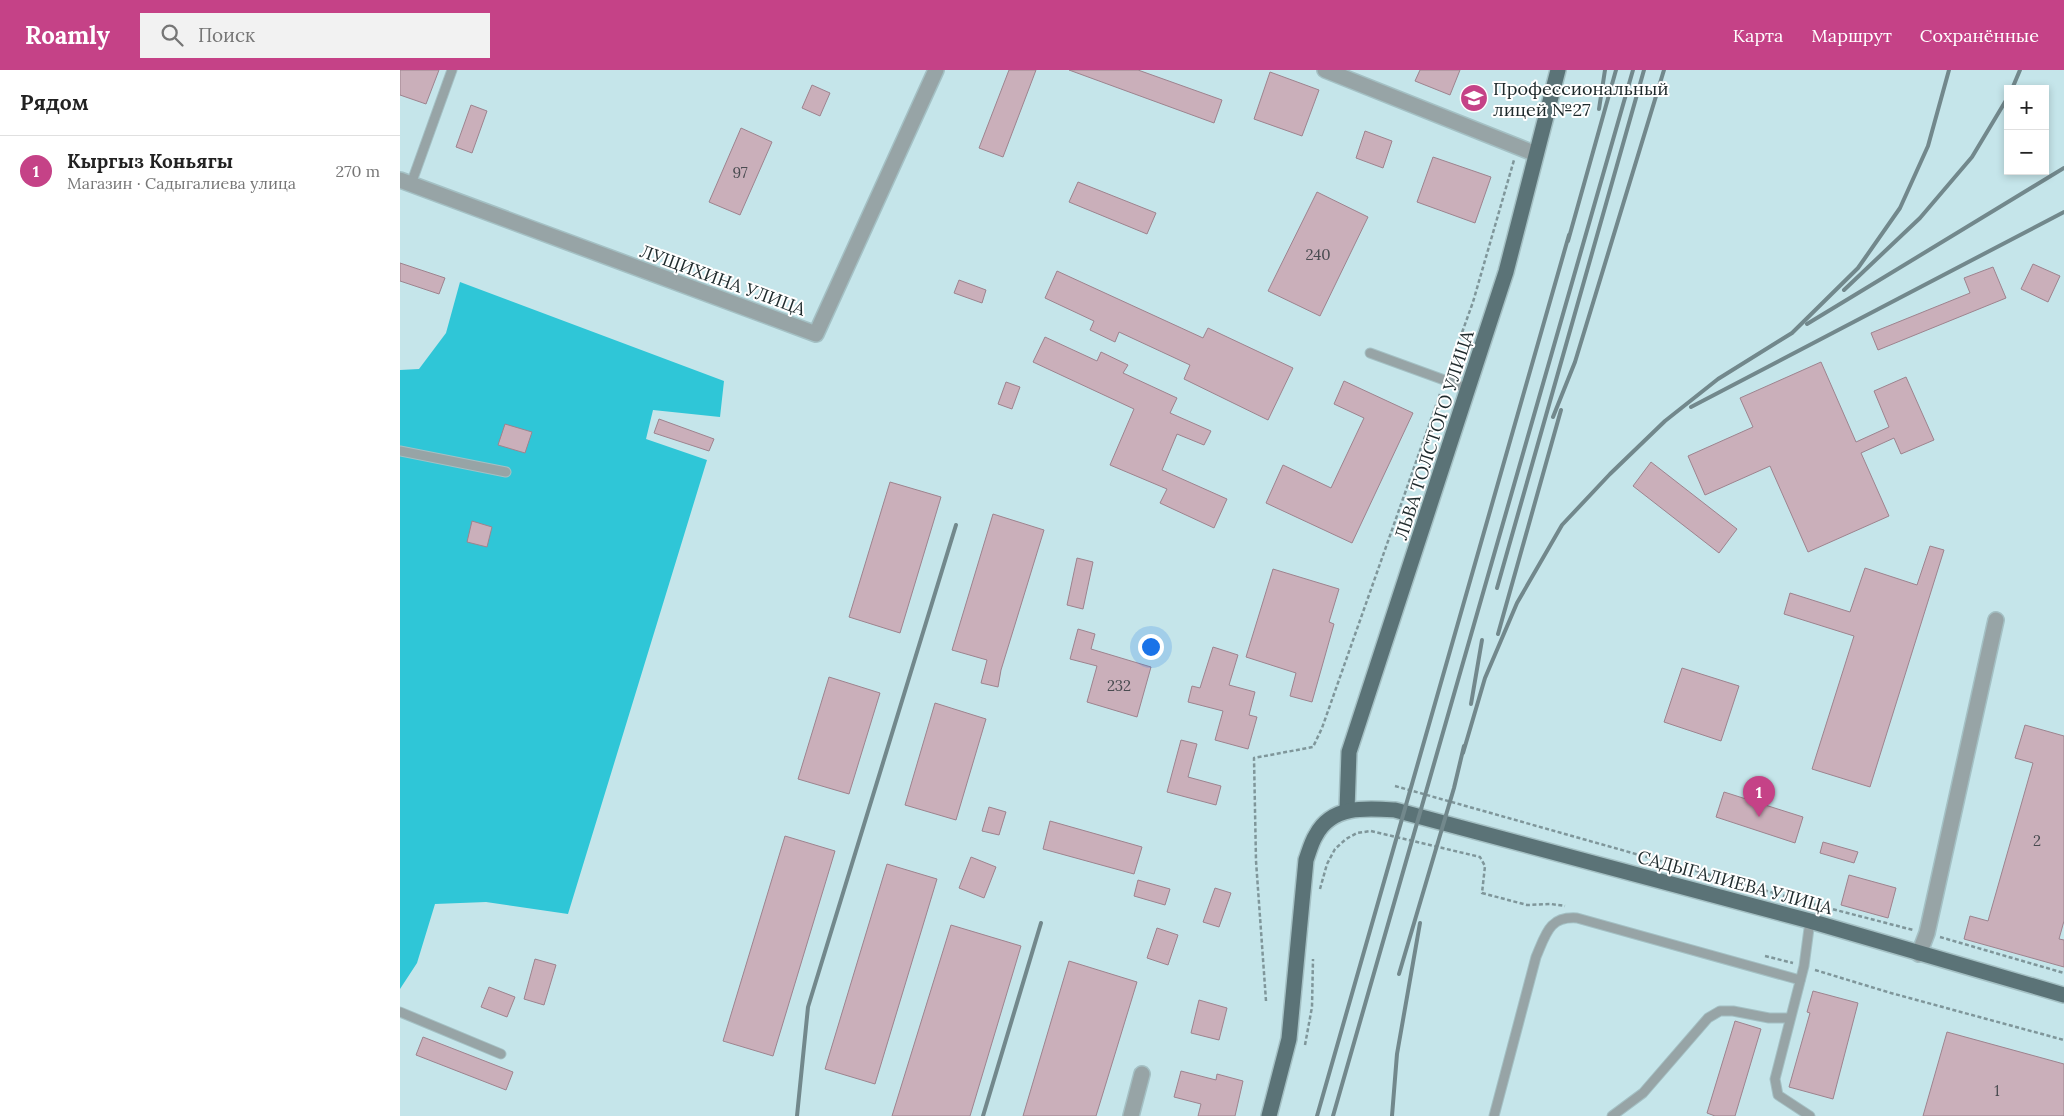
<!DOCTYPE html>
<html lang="ru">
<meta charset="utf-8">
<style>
:root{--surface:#fff;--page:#f2f2f2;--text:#222;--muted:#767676;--line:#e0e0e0;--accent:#c54287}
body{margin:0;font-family:Lora,serif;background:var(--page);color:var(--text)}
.controls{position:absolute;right:15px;top:15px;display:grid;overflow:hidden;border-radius:0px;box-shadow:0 2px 8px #0003}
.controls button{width:45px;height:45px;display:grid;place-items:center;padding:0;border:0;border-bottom:1px solid var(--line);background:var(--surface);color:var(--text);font:25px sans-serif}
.you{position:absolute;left:750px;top:576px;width:18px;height:18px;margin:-12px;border:4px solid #fff;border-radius:50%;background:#1a73e8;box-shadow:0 0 0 8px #1a73e833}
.badge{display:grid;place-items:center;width:32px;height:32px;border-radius:50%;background:var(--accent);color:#fff;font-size:16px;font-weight:700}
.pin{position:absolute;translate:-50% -41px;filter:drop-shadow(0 1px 2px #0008)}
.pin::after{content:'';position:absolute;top:26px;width:18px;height:15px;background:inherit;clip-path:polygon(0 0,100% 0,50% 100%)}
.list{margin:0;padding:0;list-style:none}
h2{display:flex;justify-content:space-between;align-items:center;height:65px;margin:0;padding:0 20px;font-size:21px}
h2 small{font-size:16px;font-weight:400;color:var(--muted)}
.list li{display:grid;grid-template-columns:32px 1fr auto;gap:15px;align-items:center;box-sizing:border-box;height:70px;padding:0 20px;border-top:1px solid var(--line)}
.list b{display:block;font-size:19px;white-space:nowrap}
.list p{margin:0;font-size:16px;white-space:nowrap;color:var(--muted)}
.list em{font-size:16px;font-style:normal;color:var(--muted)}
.icon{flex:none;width:28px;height:28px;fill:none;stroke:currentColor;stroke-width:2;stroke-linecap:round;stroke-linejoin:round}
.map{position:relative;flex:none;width:1664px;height:1046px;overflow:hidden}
header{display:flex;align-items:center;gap:30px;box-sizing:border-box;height:70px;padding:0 25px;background:var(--accent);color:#fff}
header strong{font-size:24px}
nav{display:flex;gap:28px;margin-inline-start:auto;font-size:18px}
.search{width:350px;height:45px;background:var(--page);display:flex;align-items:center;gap:12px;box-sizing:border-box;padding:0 18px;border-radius:0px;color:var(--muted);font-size:19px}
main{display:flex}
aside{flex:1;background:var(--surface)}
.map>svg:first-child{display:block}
.green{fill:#2fc6d7}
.building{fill:#caafba;stroke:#9d838e}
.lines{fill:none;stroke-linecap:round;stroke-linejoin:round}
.service-casing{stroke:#a4c0c4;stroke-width:11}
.minor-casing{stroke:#a4c0c4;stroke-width:18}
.primary-casing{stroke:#a4c0c4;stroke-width:18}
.path{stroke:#7f969a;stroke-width:2.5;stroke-dasharray:4 2.5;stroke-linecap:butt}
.service{stroke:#97a4a6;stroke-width:9}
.minor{stroke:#97a4a6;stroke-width:15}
.primary{stroke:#5b7377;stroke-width:15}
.rail{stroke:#72888c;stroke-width:4}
.labels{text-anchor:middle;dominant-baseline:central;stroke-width:4;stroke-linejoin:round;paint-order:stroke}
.number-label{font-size:15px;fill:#494b50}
.poi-label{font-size:18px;fill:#1e2a2c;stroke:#fff;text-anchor:start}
.street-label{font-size:18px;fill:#1e2a2c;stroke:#fff}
</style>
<header>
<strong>Roamly</strong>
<div class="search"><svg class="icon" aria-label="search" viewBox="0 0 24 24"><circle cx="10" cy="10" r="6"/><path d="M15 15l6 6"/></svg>Поиск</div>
<nav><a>Карта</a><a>Маршрут</a><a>Сохранённые</a></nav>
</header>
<main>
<aside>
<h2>Рядом<small></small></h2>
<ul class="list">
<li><span class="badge">1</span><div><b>Кыргыз Коньягы</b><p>Магазин · Садыгалиева улица</p></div><em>270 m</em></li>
</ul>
</aside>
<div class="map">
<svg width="1664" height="1046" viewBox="0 0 1664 1046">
<rect width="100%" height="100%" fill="#c5e5ea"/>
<polygon class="green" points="60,212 324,311 320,347 253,340 246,369 307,390 168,844 86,832 35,834 17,893 0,919 0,300 19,299 46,263"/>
<g class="building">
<polygon points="0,0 39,0 26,34 0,25"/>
<polygon points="609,0 636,0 603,87 579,78"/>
<polygon points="669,0 738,0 822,30 814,53"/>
<polygon points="1020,0 1060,0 1050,25 1015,11"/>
<polygon points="870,2 919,20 902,66 854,49"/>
<polygon points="412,15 430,23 420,46 402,38"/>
<polygon points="71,35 87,41 72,83 56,77"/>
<polygon points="341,58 372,72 340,145 309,132"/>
<polygon points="965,61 992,71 983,98 956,88"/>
<polygon points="1033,87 1091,107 1075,153 1017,132"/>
<polygon points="678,112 756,143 747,164 669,132"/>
<polygon points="917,122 968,147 920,246 868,221"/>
<polygon points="0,193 45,208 39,224 0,211"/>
<polygon points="1633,194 1660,206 1648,232 1621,219"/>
<polygon points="1593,197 1606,228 1478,280 1471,263 1570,223 1564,208"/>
<polygon points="657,201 803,268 808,258 893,298 868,350 784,309 790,295 719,262 715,272 690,260 694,251 645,228"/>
<polygon points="559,210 586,220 582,233 554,223"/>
<polygon points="645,267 697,291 701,282 728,295 723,303 777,328 770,343 811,361 804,375 777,364 762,400 827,429 814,458 760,433 767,419 710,395 734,339 633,292"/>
<polygon points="1421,292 1456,372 1489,357 1474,321 1506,307 1534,370 1501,384 1494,368 1461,383 1489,446 1408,482 1370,396 1305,425 1288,386 1353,357 1340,328"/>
<polygon points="944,311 1013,343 952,473 866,433 883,395 931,418 964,348 934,334"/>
<polygon points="606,312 620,317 612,339 598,334"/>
<polygon points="259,349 314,369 309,381 254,363"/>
<polygon points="105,354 132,362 125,383 98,375"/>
<polygon points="1251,392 1337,459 1319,483 1233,416"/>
<polygon points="490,412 541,427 500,563 449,547"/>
<polygon points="593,444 644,460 601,600 598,617 581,613 587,590 552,580"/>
<polygon points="72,451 92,457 87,477 67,472"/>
<polygon points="1530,476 1544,480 1470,717 1412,699 1454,566 1384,544 1390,523 1450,542 1465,498 1517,515"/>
<polygon points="677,488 693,492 683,539 667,535"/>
<polygon points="873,499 939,519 929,552 934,554 912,632 890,626 896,603 846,587"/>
<polygon points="678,559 695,564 691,579 751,597 737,647 687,632 697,596 670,589"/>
<polygon points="813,577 838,585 829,615 855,622 849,645 857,647 848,679 815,670 823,641 788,632 792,616 800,618"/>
<polygon points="1282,598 1339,616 1321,671 1264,652"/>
<polygon points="429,607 480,623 449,724 398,709"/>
<polygon points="535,633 586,649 556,750 505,735"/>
<polygon points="1625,655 1664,666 1664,851 1659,869 1664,870 1664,897 1564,869 1570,846 1588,851 1633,693 1615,688"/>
<polygon points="781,670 797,674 788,707 821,716 816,735 767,722"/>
<polygon points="1324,722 1403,747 1395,773 1316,747"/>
<polygon points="589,737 606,742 599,765 582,761"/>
<polygon points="650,751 742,777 734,804 643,779"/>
<polygon points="385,766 435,781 373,986 323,971"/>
<polygon points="1423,772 1458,782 1454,793 1420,783"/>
<polygon points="571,787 596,797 584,828 559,818"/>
<polygon points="487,794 537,809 475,1014 425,999"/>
<polygon points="1449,805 1496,818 1488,848 1441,835"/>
<polygon points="738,810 770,819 765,835 734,826"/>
<polygon points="815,818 831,823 819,857 803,852"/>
<polygon points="551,855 621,876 570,1046 492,1046"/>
<polygon points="757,858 778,865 768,895 747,888"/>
<polygon points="135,889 156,895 144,935 124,929"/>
<polygon points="669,891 737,912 696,1046 623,1046"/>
<polygon points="89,917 115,927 107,947 81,937"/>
<polygon points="1413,921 1458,933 1433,1029 1389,1017 1410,943 1407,942"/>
<polygon points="799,930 827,938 819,970 791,963"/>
<polygon points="1335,951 1361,959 1335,1046 1315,1046 1307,1043"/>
<polygon points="1547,962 1664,994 1664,1046 1523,1046"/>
<polygon points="23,967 113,1002 106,1020 16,985"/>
<polygon points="781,1001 816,1010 817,1004 843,1011 835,1046 798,1046 801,1034 774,1027"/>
</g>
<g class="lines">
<g class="service-casing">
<g id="service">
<polyline points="11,114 52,0"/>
<polyline points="970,283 1069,319"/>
<polyline points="0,381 106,402"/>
<polyline points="0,942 101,984"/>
<path d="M 1094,1046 L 1136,887 C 1146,864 1149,846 1177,848 L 1400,910"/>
<polyline points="1212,1046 1243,1023 1308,948 1320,941 1333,941 1369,948 1389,948"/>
<polyline points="1410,1046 1378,1025 1375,1009 1404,896 1410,851"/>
</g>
</g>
<g class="minor-casing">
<g id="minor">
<polyline points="925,0 1136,84"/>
<polyline points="0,110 416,264 536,0"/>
<polyline points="1519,884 1527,863 1596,550"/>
<polyline points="731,1046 742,1004"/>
</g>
</g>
<g class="primary-casing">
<g id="primary">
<polyline points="947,740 949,682 1106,202 1158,0"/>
<path d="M 869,1046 L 889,969 L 906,790 C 909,782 911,773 916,765 C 932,735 966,738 995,740 L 1410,851 L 1664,925"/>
</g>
</g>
<g class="path">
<polyline points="1049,299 1073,232 1114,90"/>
<polyline points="995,716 1413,834 1513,860"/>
<polyline points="920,819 927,794 935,779 946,769 957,763 971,761 1080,787 1085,796 1082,823 1127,835 1151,834 1165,836"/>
<polyline points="1540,867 1664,903"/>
<polyline points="1365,886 1393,893"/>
<polyline points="1415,900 1491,923 1664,970"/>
<polyline points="866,931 856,791 854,688 913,677 922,658 1040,324"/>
<polyline points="905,975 912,937 913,889"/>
</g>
<use href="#service" class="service"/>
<use href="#minor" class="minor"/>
<use href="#primary" class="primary"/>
<g class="rail">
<polyline points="1612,19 1620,0"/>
<polyline points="1199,39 1205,0"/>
<polyline points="1168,171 1216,0"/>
<polyline points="1444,220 1520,148 1572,87 1608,27"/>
<polyline points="1407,254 1664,98"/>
<polyline points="1291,337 1664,142"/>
<polyline points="1153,347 1175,292 1264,0"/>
<polyline points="1097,518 1244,0"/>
<polyline points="1098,564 1161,340"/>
<polyline points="1071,634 1082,570"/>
<polyline points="1063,683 1085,608 1117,533 1162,455 1210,404 1265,351 1318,309 1392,263 1458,198 1500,138 1528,76 1549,0"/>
<polyline points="999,904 1054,718 1064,676"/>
<polyline points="397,1046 408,937 556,455"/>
<polyline points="583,1046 641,853"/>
<polyline points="917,1046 1169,165"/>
<polyline points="933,1046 1233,0"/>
<polyline points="992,1046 997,984 1020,853"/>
</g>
</g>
<defs>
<g id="university-disc" transform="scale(1.4375)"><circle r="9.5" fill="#c54287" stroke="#fff"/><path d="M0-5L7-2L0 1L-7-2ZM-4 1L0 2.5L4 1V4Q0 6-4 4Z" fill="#fff"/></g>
</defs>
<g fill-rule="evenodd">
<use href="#university-disc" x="1074" y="28"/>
</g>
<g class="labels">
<g class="number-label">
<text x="340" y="102">97</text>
<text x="918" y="184">240</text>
<text x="719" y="615">232</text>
<text x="1637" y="770">2</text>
<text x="1597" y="1020">1</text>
</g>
<g class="poi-label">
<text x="1093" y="18">Профессиональный<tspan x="1093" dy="21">лицей №27</tspan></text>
</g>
<g class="street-label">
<text transform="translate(323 210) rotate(20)">ЛУЩИХИНА УЛИЦА</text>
<text transform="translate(1034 365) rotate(-72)">ЛЬВА ТОЛСТОГО УЛИЦА</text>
<text transform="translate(1335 812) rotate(15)">САДЫГАЛИЕВА УЛИЦА</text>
</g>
</g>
</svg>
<div class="controls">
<button>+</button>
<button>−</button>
</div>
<div class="you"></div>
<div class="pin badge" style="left:1359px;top:747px">1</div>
</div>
</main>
